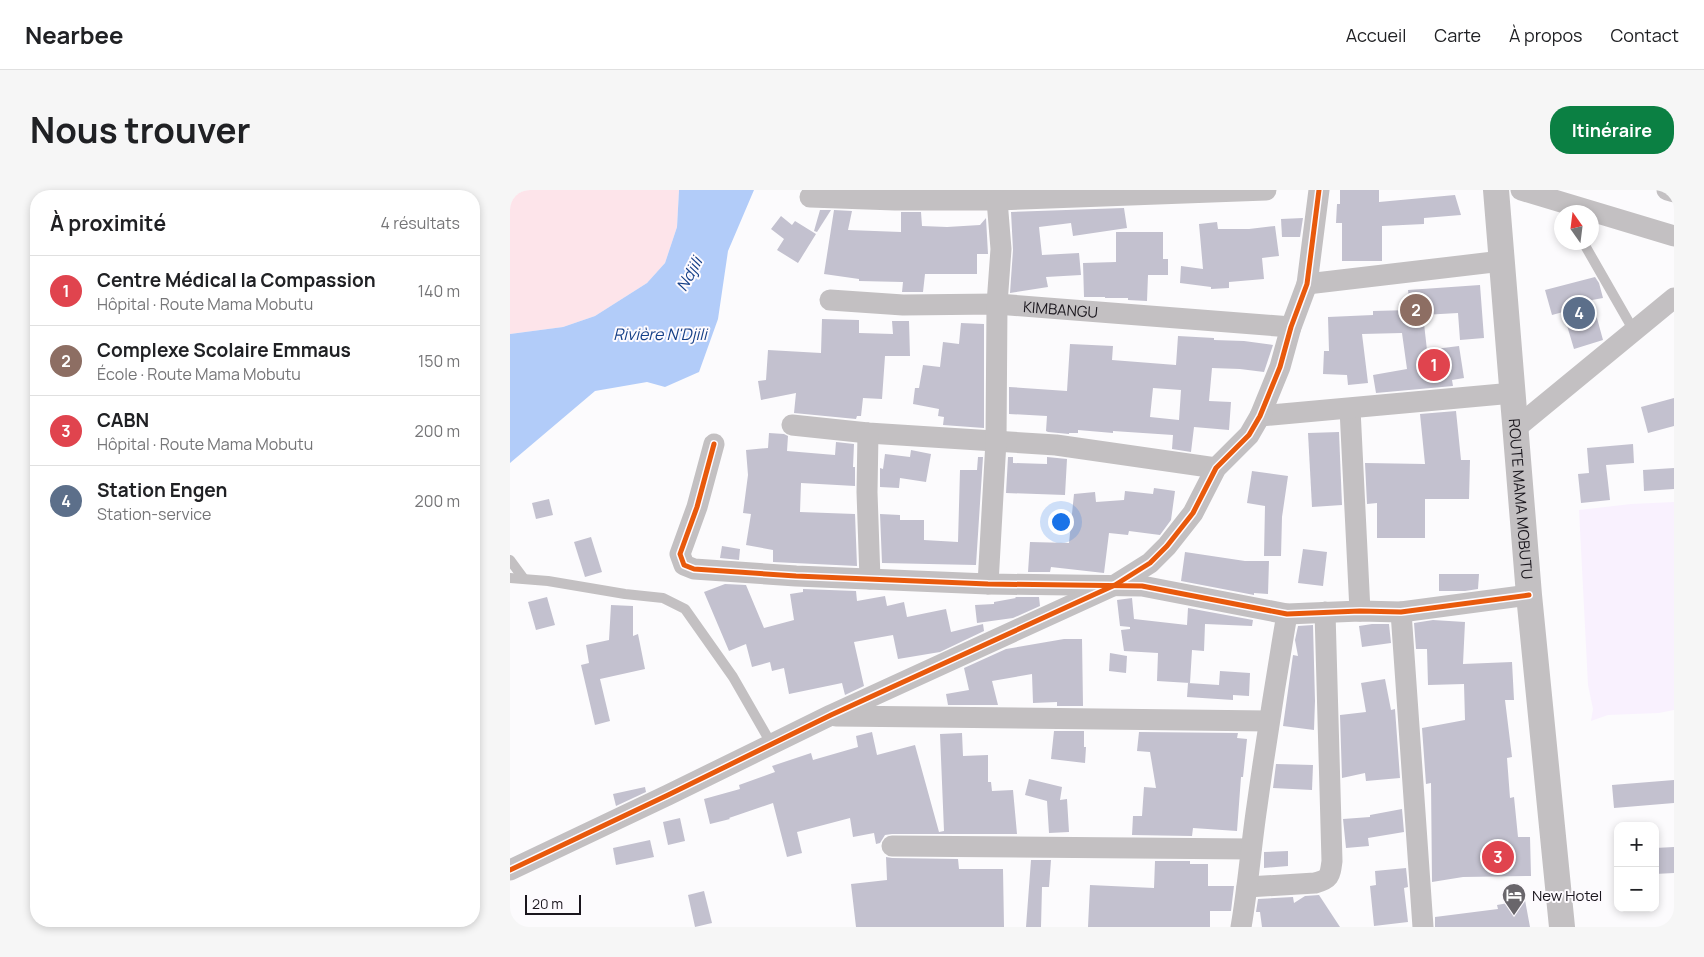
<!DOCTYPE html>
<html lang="fr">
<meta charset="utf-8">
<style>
:root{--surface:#fff;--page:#f6f6f6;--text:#202124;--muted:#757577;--line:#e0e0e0;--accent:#0b8043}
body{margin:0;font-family:Manrope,sans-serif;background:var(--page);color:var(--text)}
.controls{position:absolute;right:15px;bottom:15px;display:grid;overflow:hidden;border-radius:10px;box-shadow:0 2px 8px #0003}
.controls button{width:45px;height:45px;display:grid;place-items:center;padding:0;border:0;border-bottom:1px solid var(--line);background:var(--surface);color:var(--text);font:25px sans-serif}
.compass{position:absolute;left:1044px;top:15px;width:45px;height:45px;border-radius:50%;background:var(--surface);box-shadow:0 2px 8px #0003;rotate:346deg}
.scale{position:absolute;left:15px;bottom:12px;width:56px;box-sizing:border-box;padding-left:5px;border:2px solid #1a161d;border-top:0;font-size:14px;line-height:18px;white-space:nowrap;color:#1a161d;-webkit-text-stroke:4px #fdfafe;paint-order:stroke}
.you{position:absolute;left:550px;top:331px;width:18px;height:18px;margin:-12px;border:4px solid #fff;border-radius:50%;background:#1a73e8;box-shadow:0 0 0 8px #1a73e833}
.badge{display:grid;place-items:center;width:32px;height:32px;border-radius:50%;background:var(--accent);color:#fff;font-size:16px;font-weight:700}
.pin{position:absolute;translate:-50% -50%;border:2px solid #fff;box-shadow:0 1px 5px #0006}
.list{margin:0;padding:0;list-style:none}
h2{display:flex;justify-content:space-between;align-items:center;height:65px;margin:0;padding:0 20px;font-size:21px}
h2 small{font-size:16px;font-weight:400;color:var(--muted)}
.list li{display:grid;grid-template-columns:32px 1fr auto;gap:15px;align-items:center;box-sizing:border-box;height:70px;padding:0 20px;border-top:1px solid var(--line)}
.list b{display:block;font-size:19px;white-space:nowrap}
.list p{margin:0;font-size:16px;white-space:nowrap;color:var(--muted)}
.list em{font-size:16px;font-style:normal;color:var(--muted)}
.map{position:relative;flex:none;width:1164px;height:737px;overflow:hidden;border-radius:20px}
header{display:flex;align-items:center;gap:30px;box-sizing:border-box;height:70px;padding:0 25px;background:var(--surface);border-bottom:1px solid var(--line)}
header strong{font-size:24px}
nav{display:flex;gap:28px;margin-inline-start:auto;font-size:18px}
.intro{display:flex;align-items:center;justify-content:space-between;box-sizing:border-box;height:120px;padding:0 30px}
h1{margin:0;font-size:35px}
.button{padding:12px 22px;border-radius:20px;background:var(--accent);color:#fff;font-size:18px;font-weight:700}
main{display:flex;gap:30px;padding:0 30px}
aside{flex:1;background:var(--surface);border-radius:20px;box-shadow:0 2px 8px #0003}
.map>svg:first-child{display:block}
.built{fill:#f9f1fe}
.green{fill:#fde4ea}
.water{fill:#b2ccf9}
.building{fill:#c3c1cf;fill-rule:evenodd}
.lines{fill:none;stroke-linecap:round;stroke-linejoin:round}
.service{stroke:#c3c0c2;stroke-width:10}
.minor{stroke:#c3c0c2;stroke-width:21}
.tertiary{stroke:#c3c0c2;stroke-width:26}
.cycleway-casing{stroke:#fdfafe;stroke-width:8}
.cycleway{stroke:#e8590c;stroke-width:5}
.labels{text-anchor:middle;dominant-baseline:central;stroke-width:4;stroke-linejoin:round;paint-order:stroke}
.street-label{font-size:15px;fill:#1a161d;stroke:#fdfafe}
.poi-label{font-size:15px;fill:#1a161d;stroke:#fdfafe;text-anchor:start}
.water-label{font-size:16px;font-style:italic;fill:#153f87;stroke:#fdfafe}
</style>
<header>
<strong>Nearbee</strong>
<nav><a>Accueil</a><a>Carte</a><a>À propos</a><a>Contact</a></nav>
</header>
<div class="intro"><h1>Nous trouver</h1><a class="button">Itinéraire</a></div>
<main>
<aside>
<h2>À proximité<small>4 résultats</small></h2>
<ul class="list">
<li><span class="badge" style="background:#e0444e">1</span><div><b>Centre Médical la Compassion</b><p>Hôpital · Route Mama Mobutu</p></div><em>140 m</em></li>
<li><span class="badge" style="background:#8d6e63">2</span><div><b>Complexe Scolaire Emmaus</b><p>École · Route Mama Mobutu</p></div><em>150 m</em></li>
<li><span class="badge" style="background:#e0444e">3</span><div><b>CABN</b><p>Hôpital · Route Mama Mobutu</p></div><em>200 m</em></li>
<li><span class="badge" style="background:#5c6f8a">4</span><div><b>Station Engen</b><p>Station-service</p></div><em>200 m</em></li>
</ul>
</aside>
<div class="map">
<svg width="1164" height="737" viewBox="0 0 1164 737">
<rect width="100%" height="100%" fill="#fcfbfd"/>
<polygon class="built" points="1164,312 1164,520 1149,523 1098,525 1081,531 1083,519 1078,495 1069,320 1121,314"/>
<polygon class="green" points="0,0 169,0 167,37 155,73 137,93 85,126 53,137 0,144"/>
<polygon class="water" points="169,0 244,0 218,61 208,129 189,182 155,197 137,192 85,201 0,273 0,144 53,137 85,126 137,93 155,73 167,37"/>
<g class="building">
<polygon points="830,0 869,0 869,12 945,5 951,25 914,28 914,34 872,36 872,71 832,71 832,33 826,33 827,14 830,14"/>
<polygon points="614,18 617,38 563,46 561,33 529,37 532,65 569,63 571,85 536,87 538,97 500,103 503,60 501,22"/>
<polygon points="310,20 321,20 307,42 304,41"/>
<polygon points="324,20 342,21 338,40 391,42 391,22 411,22 412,36 437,37 470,35 476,28 478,64 467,64 467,84 415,84 413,102 392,102 393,92 349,91 349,89 314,84"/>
<polygon points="271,26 282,35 285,31 306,44 288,73 267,60 274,49 261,39"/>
<polygon points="793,28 790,47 772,47 771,29"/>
<polygon points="707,32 708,39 739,39 765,36 769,66 752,68 754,89 719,92 719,98 701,99 701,97 670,93 671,76 693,79 689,34"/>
<polygon points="606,42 653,42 653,69 658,69 658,85 638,85 637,111 618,110 618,108 595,108 595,107 574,107 573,73 606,72"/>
<polygon points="1085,87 1089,93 1093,108 1082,110 1093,150 1064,159 1053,122 1042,125 1035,100"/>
<polygon points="970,95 974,148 950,150 948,123 913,125 917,160 949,156 954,188 942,190 943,196 866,203 863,185 897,179 892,143 852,144 858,193 838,195 837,185 813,184 814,161 819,161 818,127 863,125 863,121 900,120 898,100"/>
<polygon points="312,129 349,130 349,143 383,144 382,131 399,131 400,166 375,166 372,209 353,208 351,226 347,226 346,229 284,223 286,203 251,210 248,191 256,190 258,160 311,163"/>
<polygon points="451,133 474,134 474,238 433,235 434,227 428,226 429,219 403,214 405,198 409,198 413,175 430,177 433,152 449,154"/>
<path d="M 668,146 L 704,148 L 704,150 L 734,151 L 763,155 L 754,182 L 730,179 L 702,178 L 699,211 L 721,212 L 719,240 L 684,237 L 681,262 L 662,259 L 663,245 L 603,241 L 603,243 L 568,240 L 568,243 L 559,243 L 559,244 L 538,242 L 536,241 L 537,226 L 499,224 L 499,197 L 557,201 L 560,154 L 603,156 L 602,170 L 666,175 ZM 643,198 L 671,200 L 669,230 L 640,227 Z"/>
<polygon points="1164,208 1164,236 1138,243 1131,217"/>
<polygon points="946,221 951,270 960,270 959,309 915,309 915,348 867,348 867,313 857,314 855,273 915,274 910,224"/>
<polygon points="829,242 832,315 802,317 798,243"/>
<polygon points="259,243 274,244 278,246 277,261 325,265 326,252 344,254 343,277 345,277 345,296 291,293 290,322 345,324 347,376 263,372 263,360 236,355 241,324 233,323 238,285 236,260 258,258"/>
<polygon points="1123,254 1124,273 1096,275 1100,310 1071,313 1068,284 1079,283 1077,258"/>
<polygon points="401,260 421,264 416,292 390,288 389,298 370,297 370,278 373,279 375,264 400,267"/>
<polygon points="468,267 473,267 466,375 372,373 370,324 390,325 390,330 414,330 414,350 448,352 450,280 467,280"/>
<polygon points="498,267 503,267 503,273 537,274 537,267 557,269 555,305 496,303"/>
<polygon points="1164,278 1164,299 1134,301 1133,280"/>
<polygon points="742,281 778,286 772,327 771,366 754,366 755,316 737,313"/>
<polygon points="644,298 665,301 661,330 650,345 619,341 618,345 599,343 594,383 541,377 540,382 518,382 520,352 559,353 564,304 585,302 586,312 614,310 615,301 643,304"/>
<polygon points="39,309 43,325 26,329 22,313"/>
<polygon points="81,347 92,382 75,387 64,352"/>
<polygon points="212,356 230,359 229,370 210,368"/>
<polygon points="793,359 817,362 813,396 788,393"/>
<polygon points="675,362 735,371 759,371 758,404 744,403 744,405 671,391"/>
<polygon points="929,384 969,384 968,399 955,401 929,401"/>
<polygon points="215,394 236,395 254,438 284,430 280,404 293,402 293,399 346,401 347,411 375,406 377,416 394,412 397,427 436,419 441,442 473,434 474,441 430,462 388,469 383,445 344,452 354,496 335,505 332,493 279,504 274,478 262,481 260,472 242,477 236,454 219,461 194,402"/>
<polygon points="37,407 45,435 26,440 18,412"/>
<polygon points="505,407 529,407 530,416 503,428 467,433 465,415 484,414 484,412 506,408"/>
<polygon points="622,408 624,429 677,435 678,418 743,430 742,436 695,434 694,461 682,460 680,493 647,491 648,463 614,461 611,440 620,439 620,437 610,436 607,410"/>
<polygon points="101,415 123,416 123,446 128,444 135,479 90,489 100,531 85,535 71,475 79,473 76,455 99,450"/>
<polygon points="923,430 955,432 953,474 1002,472 1004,510 995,510 1002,567 997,568 1000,608 1004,607 1008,647 1020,647 1021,686 953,687 922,692 921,593 916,594 912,538 955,530 954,494 918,495 917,459 906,459 904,433"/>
<polygon points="862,434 879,434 881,453 852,457 849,436"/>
<polygon points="803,435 805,511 804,540 773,536 783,465 788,466 785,450 788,436"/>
<polygon points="554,449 572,449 573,516 547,516 547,512 523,513 522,484 482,491 488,515 438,515 436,504 459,500 454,478 496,459"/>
<polygon points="600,463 617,466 616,483 599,481"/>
<polygon points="710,481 740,483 739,506 723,505 723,510 677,507 678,493 709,495"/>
<polygon points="875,489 881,520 885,519 890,588 856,591 855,583 832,588 830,525 856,522 851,493"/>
<polygon points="544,541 574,541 574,557 576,557 575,573 541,569"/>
<polygon points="362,542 367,565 405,555 429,642 434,641 430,544 452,543 453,566 478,565 478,592 481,592 482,601 503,600 507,644 382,644 375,645 370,653 366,654 364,643 343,647 340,628 287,642 292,663 277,667 263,613 219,628 220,629 200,634 194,609 230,599 229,595 265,582 262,576 301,563 303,570 348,557 346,546"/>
<polygon points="629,542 728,543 727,548 737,549 733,587 731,587 727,641 683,638 682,646 622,645 623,626 632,626 634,597 646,598 640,562 627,561"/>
<polygon points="766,574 803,575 802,600 763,598"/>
<polygon points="519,589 552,597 550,610 557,609 559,642 539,643 537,611 515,605"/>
<polygon points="1164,590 1164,613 1104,618 1102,595"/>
<polygon points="135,597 136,602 106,616 103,604"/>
<polygon points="892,619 894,642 858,648 859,656 836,658 833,629 860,627 860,625"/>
<polygon points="170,628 175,651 158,655 153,632"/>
<polygon points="140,650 144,667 106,675 103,658"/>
<polygon points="1164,657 1164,683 1145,684 1145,658"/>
<polygon points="778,661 778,676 754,678 754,662"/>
<polygon points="376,667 382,668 448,669 449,679 493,679 494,737 346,737 341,694 377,690"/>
<polygon points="521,670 541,670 539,697 532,697 531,737 516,737"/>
<polygon points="645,671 680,671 680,674 698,674 698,696 724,696 721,721 700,721 700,737 578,737 580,695 644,698"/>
<polygon points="896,678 898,697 894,698 898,732 864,736 860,696 866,695 865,681"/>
<polygon points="194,701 202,733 185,737 178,705"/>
<polygon points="809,705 830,737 752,737 750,722 746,722 748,709 783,707 784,713 795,706"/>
<polygon points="1015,710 1020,737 925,737 925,727 988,719 987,715"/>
</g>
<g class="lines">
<g class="service">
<polyline points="1073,52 1124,141"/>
<polyline points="0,370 14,389"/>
<polyline points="0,388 38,391 115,404 153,408 175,419 223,487 262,555"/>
</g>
<g class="minor">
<polyline points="1011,0 1164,46"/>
<polyline points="1157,0 1164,2"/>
<polyline points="300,7 385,10 487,10 756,0"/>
<polyline points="797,94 992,71"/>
<path id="s1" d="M 320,110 L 393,115 L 487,114 L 781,137"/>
<polyline points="840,219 850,421"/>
<polyline points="750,226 1003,203"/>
<polyline points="282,235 358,243 546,255 706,278"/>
<polyline points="1006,238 1164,108"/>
<polyline points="358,243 357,302 360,389"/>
<polyline points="204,254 187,317 170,364 174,375 184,379 286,386 478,394 632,396 777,424 850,421 891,422 1019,405"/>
<polyline points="478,394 486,251 487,114 491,59 487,10"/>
<polyline points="891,422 913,737"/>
<polyline points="326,526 759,531"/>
<polyline points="382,656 741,659"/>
<polyline points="0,680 158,605 321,525 605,395 640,373 657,356 683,323 706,278 739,245 750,226 770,177 781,137 797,94 809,0"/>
<path d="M 737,697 L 805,693 C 820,689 820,686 822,671 L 815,422"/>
<path d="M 731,737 C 738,697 741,656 747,616 C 756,552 766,488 777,424"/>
</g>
<path class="tertiary" id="s2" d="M 986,0 L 1019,405 L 1052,737"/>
<g class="cycleway-casing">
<g id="cycleway">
<polyline points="204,254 187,317 170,364 174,375 184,379 286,386 478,394 632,396 777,424 850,421 891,422 1019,405"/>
<polyline points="0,680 158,605 321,525 605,395 640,373 657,356 683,323 706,278 739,245 750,226 770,177 781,137 797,94 809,0"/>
</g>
</g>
<use href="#cycleway" class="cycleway"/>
</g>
<defs>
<g id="hotel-pin" transform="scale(1.25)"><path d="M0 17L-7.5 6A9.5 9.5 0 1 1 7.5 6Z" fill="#69666b" stroke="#fdfafe"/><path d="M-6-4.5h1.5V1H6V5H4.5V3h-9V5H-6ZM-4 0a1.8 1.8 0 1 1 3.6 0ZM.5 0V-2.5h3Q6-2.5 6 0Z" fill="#fff"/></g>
</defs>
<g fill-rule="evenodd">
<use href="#hotel-pin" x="1004" y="705"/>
</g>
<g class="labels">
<g class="street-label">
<text stroke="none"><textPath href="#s1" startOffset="231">KIMBANGU</textPath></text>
<text stroke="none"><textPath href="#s2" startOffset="310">ROUTE MAMA MOBUTU</textPath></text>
</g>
<g class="poi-label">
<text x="1022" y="705">New Hotel</text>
</g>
<g class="water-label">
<text transform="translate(179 84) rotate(-61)">Ndjili</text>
<text x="150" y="144">Rivière N'Djili</text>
</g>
</g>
</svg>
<div class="controls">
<button>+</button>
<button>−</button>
</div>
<svg class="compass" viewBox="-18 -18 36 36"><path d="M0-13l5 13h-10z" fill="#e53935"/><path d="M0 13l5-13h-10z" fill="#757577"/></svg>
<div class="scale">20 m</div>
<div class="you"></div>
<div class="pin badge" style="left:924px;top:175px;background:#e0444e">1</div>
<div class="pin badge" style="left:906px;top:120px;background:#8d6e63">2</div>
<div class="pin badge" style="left:988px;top:667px;background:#e0444e">3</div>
<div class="pin badge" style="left:1069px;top:123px;background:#5c6f8a">4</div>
</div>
</main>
